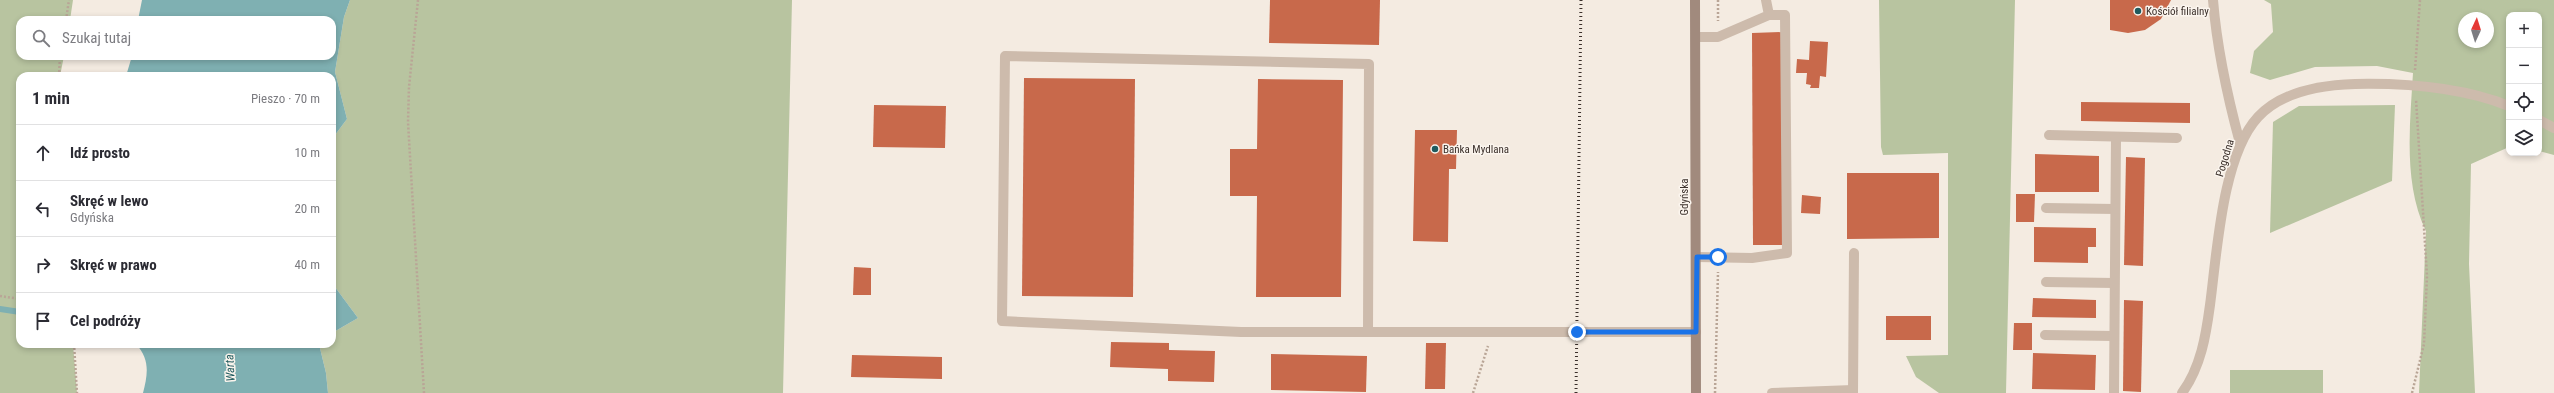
<!DOCTYPE html>
<html lang="pl">
<meta charset="utf-8">
<style>
:root{--surface:#fff;--page:#f2f2f3;--text:#2b2b33;--muted:#7c7c81;--line:#e1e1e2}
body{margin:0;font-family:"Roboto Condensed",sans-serif;background:var(--page);color:var(--text)}
.controls{position:absolute;right:12px;top:12px;display:grid;overflow:hidden;border-radius:8px;box-shadow:0 2px 6px #0003}
.controls button{width:36px;height:36px;display:grid;place-items:center;padding:0;border:0;border-bottom:1px solid var(--line);background:var(--surface);color:var(--text);font:20px sans-serif}
.compass{position:absolute;left:2458px;top:12px;width:36px;height:36px;border-radius:50%;background:var(--surface);box-shadow:0 2px 6px #0003;rotate:4deg}
.stop{position:absolute;width:12px;height:12px;margin:-9px;border:3px solid #1a73e8;border-radius:50%;background:#fff}
.stop.end{background:#1a73e8;border-color:#fff;box-shadow:0 1px 4px #0008}
.list{margin:0;padding:0;list-style:none}
h2{display:flex;justify-content:space-between;align-items:center;height:52px;margin:0;padding:0 16px;font-size:17px}
h2 small{font-size:13px;font-weight:400;color:var(--muted)}
.list li{display:grid;grid-template-columns:26px 1fr auto;gap:12px;align-items:center;box-sizing:border-box;height:56px;padding:0 16px;border-top:1px solid var(--line)}
.list b{display:block;font-size:15px;white-space:nowrap}
.list p{margin:0;font-size:13px;white-space:nowrap;color:var(--muted)}
.list em{font-size:13px;font-style:normal;color:var(--muted)}
.icon{flex:none;width:22px;height:22px;fill:none;stroke:currentColor;stroke-width:2;stroke-linecap:round;stroke-linejoin:round}
.map{position:relative;flex:none;width:2554px;height:393px;overflow:hidden}
.search{position:absolute;background:var(--surface);box-shadow:0 2px 6px #0003;left:16px;top:16px;width:320px;height:44px;display:flex;align-items:center;gap:10px;box-sizing:border-box;padding:0 14px;border-radius:12px;color:var(--muted);font-size:15px}
.panel{position:absolute;background:var(--surface);box-shadow:0 2px 6px #0003;left:16px;top:72px;width:320px;height:276px;border-radius:12px}
.map>svg:first-child{display:block}
.green{fill:#b8c4a0;fill-rule:evenodd}
.water{fill:#7fb0b2}
.lines{fill:none;stroke-linecap:round;stroke-linejoin:round}
.stream{stroke:#7fb0b2;stroke-width:6}
.building{fill:#c8694b}
.path{stroke:#b9a596;stroke-width:2.5;stroke-dasharray:2 2;stroke-linecap:butt}
.service{stroke:#cdbbac;stroke-width:10}
.minor{stroke:#cdbbac;stroke-width:10}
.secondary{stroke:#a18a7d;stroke-width:10}
.rail{stroke:#3b302b;stroke-width:3;stroke-dasharray:1 3;stroke-linecap:butt}
.route{stroke:#1a73e8;stroke-width:5}
.poi-dot{fill:#1f5a5e;stroke:#fbf5ee;stroke-width:1.5}
.labels{text-anchor:middle;dominant-baseline:central;stroke-width:3;stroke-linejoin:round;paint-order:stroke}
.poi-label{font-size:11px;fill:#3b302b;stroke:#fbf5ee;text-anchor:start}
.street-label{font-size:11px;fill:#3b302b;stroke:#fbf5ee}
.water-label{font-size:12px;font-style:italic;fill:#1f5a5e;stroke:#fbf5ee}
</style>
<div class="map">
<svg width="2554" height="393" viewBox="0 0 2554 393">
<rect width="100%" height="100%" fill="#f4ebe1"/>
<g class="green">
<polygon points="0,0 73,0 70,20 20,20 20,56 64,56 60,76 20,76 20,344 73,344 77,393 0,393"/>
<polygon points="350,0 792,0 783,393 328,393 326,373 319,344 332,344 332,333 358,318 332,283 332,139 347,119 335,72 344,17"/>
<polygon points="1879,0 2015,0 2006,393 1939,393 1916,377 1906,356 1948,355 1948,153 1883,155 1881,147"/>
<path d="M 2264,0 L 2554,0 L 2554,155 L 2539,151 L 2539,15 L 2509,15 L 2509,147 L 2471,164 L 2469,264 L 2475,393 L 2419,393 L 2426,231 C 2403,184 2410,124 2413,73 L 2377,66 L 2315,67 L 2270,80 L 2250,73 L 2254,51 L 2273,32 L 2271,4 ZM 2464,18 L 2488,18 L 2488,42 L 2464,42 Z"/>
<polygon points="2395,105 2392,181 2270,233 2273,122 2299,106"/>
<rect x="2230" y="370" width="93" height="23"/>
</g>
<g class="water">
<polygon points="142,0 350,0 344,17 335,72 347,119 332,139 332,76 126,76 132,56 332,56 332,20 138,20"/>
<polygon points="332,283 358,318 332,333"/>
<path d="M 136,344 L 319,344 L 326,373 L 328,393 L 143,393 C 148,374 150,359 136,344 Z"/>
</g>
<g class="lines">
<polyline class="stream" points="0,309 20,312"/>
</g>
<g class="building">
<polygon points="1270,0 1380,0 1379,45 1269,43"/>
<polygon points="2110,0 2171,0 2161,19 2145,30 2128,33 2110,30"/>
<polygon points="1782,32 1783,245 1753,245 1752,33"/>
<polygon points="1810,41 1828,42 1826,77 1820,76 1819,88 1810,88 1811,85 1806,84 1807,73 1796,73 1797,59 1809,60"/>
<polygon points="1024,78 1135,79 1133,297 1022,296"/>
<polygon points="1258,79 1343,80 1341,297 1256,297 1257,196 1230,196 1230,149 1257,149"/>
<polygon points="2081,102 2190,103 2190,123 2081,121"/>
<polygon points="874,105 946,106 945,148 873,147"/>
<polygon points="1415,130 1457,130 1456,169 1449,169 1448,242 1413,241"/>
<polygon points="2035,154 2099,156 2099,192 2035,192"/>
<polygon points="2126,157 2145,158 2143,266 2124,265"/>
<polygon points="1847,173 1939,173 1939,238 1847,239"/>
<polygon points="2016,194 2035,194 2034,222 2016,222"/>
<polygon points="1802,195 1821,197 1820,214 1801,213"/>
<polygon points="2034,227 2096,228 2096,247 2088,247 2088,263 2034,262"/>
<polygon points="854,267 871,268 871,295 853,295"/>
<polygon points="2033,298 2096,300 2096,318 2032,317"/>
<polygon points="2124,300 2143,301 2141,392 2123,391"/>
<rect x="1886" y="316" width="45" height="24"/>
<polygon points="2014,323 2032,323 2032,350 2013,350"/>
<polygon points="1111,342 1169,343 1169,350 1215,351 1214,382 1168,381 1168,369 1110,367"/>
<polygon points="1426,343 1446,343 1445,389 1425,389"/>
<polygon points="2033,353 2096,355 2095,390 2032,389"/>
<polygon points="1271,354 1367,356 1366,392 1271,390"/>
<polygon points="852,355 942,357 942,379 851,377"/>
</g>
<g class="lines">
<g class="path">
<polyline points="418,0 409,87 408,122 424,393"/>
<polyline points="1718,0 1718,21"/>
<polyline points="66,20 69,0"/>
<polyline points="2415,70 2420,0"/>
<polyline points="59,76 60,56"/>
<polyline points="0,296 20,299"/>
<polyline points="74,344 77,393"/>
<polyline points="1473,393 1488,346"/>
<polyline points="1715,393 1718,272"/>
<polyline points="2412,393 2424,344 2427,276 2416,99"/>
</g>
<g class="service">
<path d="M 2213,0 C 2217,49 2227,95 2240,143"/>
<polyline points="1696,37 1718,37 1769,15 1766,0"/>
<polyline points="2049,135 2177,138"/>
<polyline points="2046,208 2115,209"/>
<polyline points="1697,257 1752,258 1787,253 1785,15 1769,15"/>
<polyline points="2046,282 2114,283"/>
<polyline points="1368,332 1369,64 1005,56 1002,321 1241,332 1696,332"/>
<polyline points="2045,335 2114,336"/>
<polyline points="1772,393 1853,390"/>
<polyline points="1853,393 1854,253"/>
<polyline points="2114,393 2116,137"/>
</g>
<g class="minor">
<polyline points="2539,120 2554,128"/>
<path d="M 2182,393 C 2201,367 2206,335 2210,305 C 2217,253 2222,156 2258,117 C 2282,91 2321,85 2355,84 C 2407,83 2461,87 2509,106"/>
</g>
<polyline class="secondary" points="1695,0 1696,393"/>
<polyline class="rail" points="1576,393 1581,0"/>
</g>
<g class="lines">
<polyline class="route" points="1577,332 1696,332 1697,257 1718,257"/>
</g>
<g class="poi-dot">
<circle cx="2138" cy="11" r="4"/>
<circle cx="1435" cy="149" r="4"/>
</g>
<g class="labels">
<g class="poi-label">
<text x="2146" y="11">Kościół filialny</text>
<text x="1443" y="149">Bańka Mydlana</text>
</g>
<g class="street-label">
<text transform="translate(2225 158) rotate(-73)">Pogodna</text>
<text transform="translate(1684 197) rotate(-90)">Gdyńska</text>
</g>
<g class="water-label">
<text transform="translate(230 368) rotate(-93)">Warta</text>
</g>
</g>
</svg>
<div class="controls">
<button>+</button>
<button>−</button>
<button><svg class="icon" aria-label="locate" viewBox="0 0 24 24"><circle cx="12" cy="12" r="6"/><path d="M12 2v4M12 18v4M2 12h4M18 12h4"/></svg></button>
<button><svg class="icon" aria-label="layers" viewBox="0 0 24 24"><path d="M12 4l9 5-9 5-9-5zM3 14l9 5 9-5"/></svg></button>
</div>
<svg class="compass" viewBox="-18 -18 36 36"><path d="M0-13l5 13h-10z" fill="#e53935"/><path d="M0 13l5-13h-10z" fill="#7c7c81"/></svg>
<div class="stop" style="left:1718px;top:257px"></div>
<div class="stop end" style="left:1577px;top:332px"></div>
<div class="search"><svg class="icon" aria-label="search" viewBox="0 0 24 24"><circle cx="10" cy="10" r="6"/><path d="M15 15l6 6"/></svg>Szukaj tutaj</div>
<section class="panel">
<h2>1 min<small>Pieszo · 70 m</small></h2>
<ul class="list">
<li><svg class="icon" aria-label="ahead" viewBox="0 0 24 24"><path d="M12 20V5M6 11l6-6 6 6"/></svg><div><b>Idź prosto</b></div><em>10 m</em></li>
<li><svg class="icon" aria-label="left" viewBox="0 0 24 24"><path d="M17 20v-9H6M10 6l-5 5 5 5"/></svg><div><b>Skręć w lewo</b><p>Gdyńska</p></div><em>20 m</em></li>
<li><svg class="icon" aria-label="right" viewBox="0 0 24 24"><path d="M7 20v-9h11M14 6l5 5-5 5"/></svg><div><b>Skręć w prawo</b></div><em>40 m</em></li>
<li><svg class="icon" aria-label="arrive" viewBox="0 0 24 24"><path d="M6 21V4h12l-3 4 3 4H6"/></svg><div><b>Cel podróży</b></div></li>
</ul>
</section>
</div>
